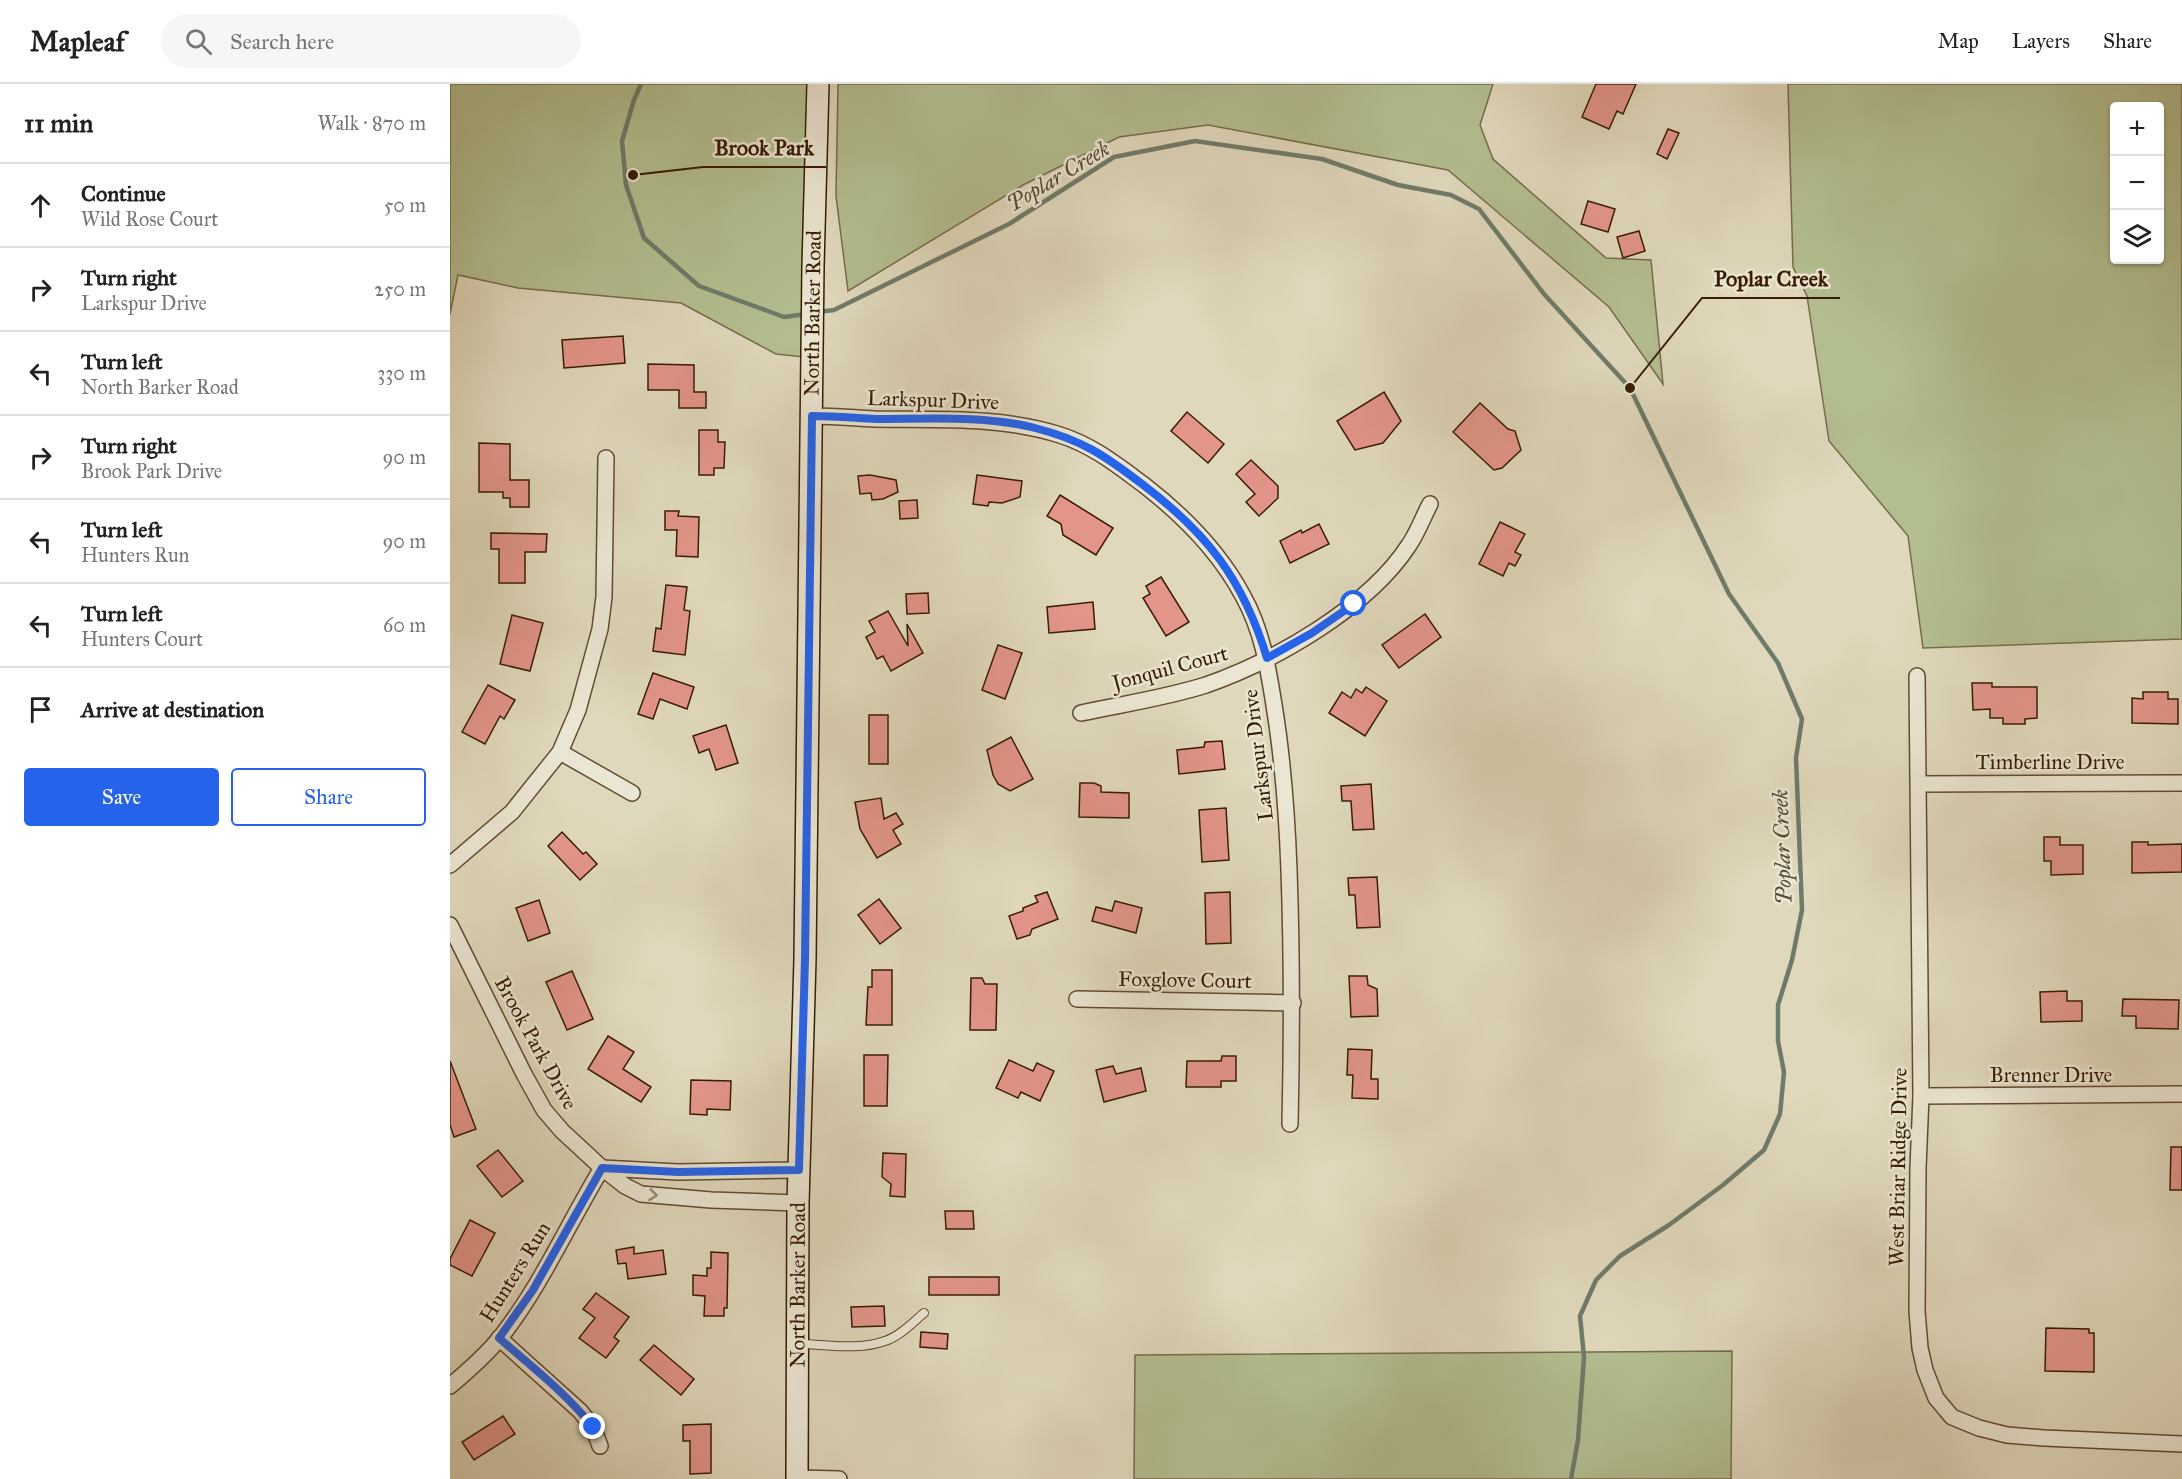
<!DOCTYPE html>
<meta charset="utf-8">
<style>
:root{--surface:#fff;--page:#f6f6f6;--text:#222;--muted:#767676;--line:#e0e0e0;--accent:#2563eb}
body{margin:0;font-family:"IM FELL Great Primer",serif;background:var(--page);color:var(--text)}
.controls{position:absolute;right:18px;top:18px;display:grid;overflow:hidden;border-radius:6px;box-shadow:0 2px 4px #0004}
.controls button{width:54px;height:54px;display:grid;place-items:center;padding:0;border:0;border-bottom:2px solid var(--line);background:var(--surface);color:var(--text);font:30px sans-serif}
.stop{position:absolute;width:18px;height:18px;margin:-14px;border:4px solid #2563eb;border-radius:50%;background:#fff}
.stop.end{background:#2563eb;border-color:#fff;box-shadow:0 2px 6px #0008}
.list{margin:0;padding:0;list-style:none}
h2{display:flex;justify-content:space-between;align-items:center;height:78px;margin:0;padding:0 24px;font-size:26px}
h2 small{font-size:20px;font-weight:400;color:var(--muted)}
.list li{display:grid;grid-template-columns:39px 1fr auto;gap:18px;align-items:center;box-sizing:border-box;height:84px;padding:0 24px;border-top:2px solid var(--line)}
.list b{display:block;font-size:22px;white-space:nowrap}
.list p{margin:0;font-size:20px;white-space:nowrap;color:var(--muted)}
.list em{font-size:20px;font-style:normal;color:var(--muted)}
.actions{display:flex;gap:12px;padding:18px 24px}
.actions a{flex:1;padding:14px 0;border:2px solid var(--accent);border-radius:6px;text-align:center;font-size:21px;color:var(--accent)}
.actions .main{background:var(--accent);color:#fff}
.icon{flex:none;width:33px;height:33px;fill:none;stroke:currentColor;stroke-width:2;stroke-linecap:round;stroke-linejoin:round}
.map{position:relative;flex:none;width:1732px;height:1395px;overflow:hidden}
header{display:flex;align-items:center;gap:36px;box-sizing:border-box;height:84px;padding:0 30px;background:var(--surface);border-bottom:2px solid var(--line)}
header strong{font-size:28px}
nav{display:flex;gap:33px;margin-inline-start:auto;font-size:21px}
.search{width:420px;height:54px;background:var(--page);display:flex;align-items:center;gap:15px;box-sizing:border-box;padding:0 21px;border-radius:33px;color:var(--muted);font-size:22px}
main{display:flex}
aside{flex:1;background:var(--surface)}
.map>svg:first-child{display:block}
.green{fill:#b3be90;stroke:#766d4a;stroke-width:1.5;fill-rule:evenodd}
.lines{fill:none;stroke-linecap:round;stroke-linejoin:round}
.stream{stroke:#6f7b6a;stroke-width:4.5}
.building{fill:#e39589;stroke:#381c03;stroke-width:1.5}
.lane-casing{stroke:#624b31;stroke-width:10}
.street-casing{stroke:#624b31;stroke-width:18}
.secondary-casing{stroke:#381c03;stroke-width:24}
.lane{stroke:#ebe6d3;stroke-width:8}
.street{stroke:#ebe6d3;stroke-width:15}
.secondary{stroke:#ebe6d3;stroke-width:21}
.oneway{stroke:#9a8b75}
.route{stroke:#2563eb;stroke-width:8}
.labels{text-anchor:middle;dominant-baseline:central;stroke-width:5;stroke-linejoin:round;paint-order:stroke}
.street-label{font-size:21px;fill:#381c03;stroke:#ebe6d3}
.water-label{font-size:22px;font-style:italic;fill:#544b36;stroke:#ebe6d3}
.leader{fill:none;stroke:#381c03;stroke-width:2}
.callout-dot{fill:#381c03;stroke:#ebe6d3;stroke-width:2}
.callout-label{font-size:22px;text-anchor:middle;font-weight:bold;fill:#381c03;stroke:#ebe6d3;stroke-width:5;stroke-linejoin:round;paint-order:stroke}
</style>
<header>
<strong>Mapleaf</strong>
<div class="search"><svg class="icon" aria-label="search" viewBox="0 0 24 24"><circle cx="10" cy="10" r="6"/><path d="M15 15l6 6"/></svg>Search here</div>
<nav><a>Map</a><a>Layers</a><a>Share</a></nav>
</header>
<main>
<aside>
<h2>11 min<small>Walk · 870 m</small></h2>
<ul class="list">
<li><svg class="icon" aria-label="ahead" viewBox="0 0 24 24"><path d="M12 20V5M6 11l6-6 6 6"/></svg><div><b>Continue</b><p>Wild Rose Court</p></div><em>50 m</em></li>
<li><svg class="icon" aria-label="right" viewBox="0 0 24 24"><path d="M7 20v-9h11M14 6l5 5-5 5"/></svg><div><b>Turn right</b><p>Larkspur Drive</p></div><em>250 m</em></li>
<li><svg class="icon" aria-label="left" viewBox="0 0 24 24"><path d="M17 20v-9H6M10 6l-5 5 5 5"/></svg><div><b>Turn left</b><p>North Barker Road</p></div><em>330 m</em></li>
<li><svg class="icon" aria-label="right" viewBox="0 0 24 24"><path d="M7 20v-9h11M14 6l5 5-5 5"/></svg><div><b>Turn right</b><p>Brook Park Drive</p></div><em>90 m</em></li>
<li><svg class="icon" aria-label="left" viewBox="0 0 24 24"><path d="M17 20v-9H6M10 6l-5 5 5 5"/></svg><div><b>Turn left</b><p>Hunters Run</p></div><em>90 m</em></li>
<li><svg class="icon" aria-label="left" viewBox="0 0 24 24"><path d="M17 20v-9H6M10 6l-5 5 5 5"/></svg><div><b>Turn left</b><p>Hunters Court</p></div><em>60 m</em></li>
<li><svg class="icon" aria-label="arrive" viewBox="0 0 24 24"><path d="M6 21V4h12l-3 4 3 4H6"/></svg><div><b>Arrive at destination</b></div></li>
</ul>
<div class="actions"><a class="main">Save</a><a>Share</a></div>
</aside>
<div class="map">
<svg width="1732" height="1395" viewBox="0 0 1732 1395">
<rect width="100%" height="100%" fill="#e0d8bc"/>
<filter id="stains"><feTurbulence type="fractalNoise" baseFrequency=".00333" numOctaves="4"/><feColorMatrix values="0 0 0 0 .2 0 0 0 0 .09 0 0 0 0 .02 0 0 0 .5 -.17"/></filter>
<radialGradient id="worn" r=".72"><stop offset=".6" stop-color="#630" stop-opacity="0"/><stop offset="1" stop-color="#630" stop-opacity=".3"/></radialGradient>
<g class="green">
<polygon points="0,0 368,0 363,274 326,270 231,219 68,204 8,191 0,230"/>
<polygon points="388,0 1043,0 1030,41 1043,75 1156,174 1201,176 1213,300 1159,223 998,86 758,41 669,53 575,100 398,207 386,112"/>
<path d="M 1338,0 L 1732,0 L 1732,555 L 1473,564 L 1458,452 L 1379,357 L 1357,212 L 1343,183 ZM 1710,22 L 1710,176 L 1664,176 L 1664,22 Z"/>
<polygon points="1282,1267 1281,1395 684,1395 685,1271"/>
</g>
<g class="lines">
<g class="stream">
<polyline points="191,0 184,16 172,57 176,101 194,154 249,202 334,233 357,230"/>
<polyline points="368,228 384,226 559,140 664,73 745,57 872,75 948,101 1001,111 1029,125 1094,210 1180,304 1279,510 1328,579 1352,635 1346,674 1352,826 1342,876 1328,921 1328,957 1334,988 1330,1030 1314,1066 1273,1101 1219,1141 1170,1172 1146,1196 1130,1232 1134,1273 1128,1356 1121,1395"/>
</g>
</g>
<g class="building">
<polygon points="1146,0 1186,0 1173,30 1167,27 1159,45 1132,33"/>
<polygon points="1218,45 1229,49 1217,75 1207,70"/>
<polygon points="1138,117 1165,125 1158,148 1131,140"/>
<polygon points="1189,147 1195,167 1173,174 1167,153"/>
<polygon points="173,252 175,279 114,284 112,256"/>
<polygon points="198,280 244,281 244,308 256,308 256,324 229,324 229,306 198,306"/>
<polygon points="934,308 951,337 933,359 905,366 887,337"/>
<polygon points="1030,319 1058,345 1065,347 1071,366 1052,384 1044,386 1003,348"/>
<polygon points="737,328 774,360 758,379 721,347"/>
<polygon points="249,346 268,346 268,358 275,358 274,384 264,384 264,391 249,391"/>
<polygon points="29,359 60,360 60,396 79,396 79,423 60,423 60,414 53,414 53,408 29,408"/>
<polygon points="801,376 828,402 828,414 809,432 796,418 805,410 786,390"/>
<polygon points="420,391 446,396 448,408 433,415 422,416 421,409 410,410 408,392"/>
<polygon points="527,391 572,397 570,413 552,419 539,418 538,422 523,420"/>
<polygon points="610,411 663,444 646,471 613,451 611,440 597,432"/>
<polygon points="467,416 468,434 450,435 449,417"/>
<polygon points="215,427 229,427 228,432 249,433 248,473 226,472 227,446 215,446"/>
<polygon points="1050,438 1075,450 1065,468 1071,471 1065,482 1059,479 1053,492 1029,480"/>
<polygon points="869,440 879,460 840,479 830,457 851,446 852,449"/>
<polygon points="41,449 97,450 96,468 75,468 75,499 49,499 49,465 41,465"/>
<polygon points="711,493 739,538 716,552 693,514 700,510 696,502"/>
<polygon points="216,501 237,503 234,526 240,527 235,571 203,567 206,544 211,545"/>
<polygon points="478,509 479,529 457,530 456,510"/>
<polygon points="643,518 645,545 599,549 597,523"/>
<polygon points="438,527 458,562 457,540 473,569 441,587 433,572 427,575 416,553 425,548 419,537"/>
<polygon points="975,530 991,553 949,584 932,561"/>
<polygon points="62,531 93,539 80,587 50,580"/>
<polygon points="548,561 572,569 555,615 532,606"/>
<polygon points="203,589 244,603 237,625 210,615 203,635 188,630"/>
<polygon points="1522,599 1542,599 1542,603 1587,603 1587,634 1575,635 1575,640 1553,640 1553,634 1540,634 1540,625 1523,626"/>
<polygon points="38,601 65,616 54,635 50,632 35,660 12,648"/>
<polygon points="916,603 937,617 915,652 879,629 892,608 901,614 906,605 912,609"/>
<polygon points="1693,608 1718,608 1718,615 1728,615 1728,640 1682,639 1682,614 1693,615"/>
<rect x="419" y="631" width="19" height="49"/>
<polygon points="276,641 288,679 266,686 259,665 249,669 243,652"/>
<polygon points="561,653 583,695 560,707 548,700 543,691 537,666"/>
<polygon points="772,657 775,685 729,690 727,666 754,663 755,658"/>
<polygon points="630,699 644,699 651,702 651,708 679,709 679,734 629,733"/>
<polygon points="921,700 924,745 903,746 901,717 892,717 891,702"/>
<polygon points="431,714 434,735 446,729 453,740 443,746 451,760 427,774 410,745 405,718"/>
<polygon points="776,724 779,776 752,778 749,726"/>
<polygon points="112,748 133,770 136,768 147,780 130,796 98,762"/>
<polygon points="1594,753 1610,753 1610,761 1633,761 1633,790 1601,791 1601,777 1594,777"/>
<polygon points="1682,758 1698,758 1698,761 1732,760 1732,788 1682,789"/>
<polygon points="927,793 930,843 907,844 905,811 899,811 898,794"/>
<polygon points="597,808 608,835 582,845 580,851 567,855 559,832 573,827 573,824 588,818 585,812"/>
<polygon points="780,808 781,859 756,860 755,809"/>
<polygon points="429,815 451,844 430,860 408,831"/>
<polygon points="89,816 100,849 78,857 66,824"/>
<polygon points="665,817 692,824 686,849 642,837 646,823 662,827"/>
<polygon points="422,886 442,886 442,941 416,941 418,903 422,903"/>
<polygon points="122,887 143,935 117,946 96,898"/>
<polygon points="899,892 917,892 918,901 927,905 928,932 901,933"/>
<polygon points="521,894 532,894 535,900 547,900 546,946 520,946"/>
<polygon points="1617,907 1617,917 1632,917 1632,937 1591,938 1590,908"/>
<polygon points="1673,915 1729,916 1728,945 1686,944 1686,932 1672,932"/>
<polygon points="158,952 184,968 173,985 201,1003 191,1018 138,985"/>
<polygon points="898,965 922,966 921,995 928,995 928,1015 902,1014 903,991 897,991"/>
<polygon points="414,971 438,971 437,1022 414,1022"/>
<polygon points="772,972 786,972 786,997 771,997 771,1003 736,1003 737,977 771,977"/>
<polygon points="559,976 583,987 587,979 604,987 590,1017 571,1008 568,1014 546,1004"/>
<polygon points="0,977 26,1045 4,1053 0,1041"/>
<polygon points="663,982 666,990 691,984 696,1007 654,1018 646,986"/>
<polygon points="241,996 281,997 280,1026 257,1025 257,1031 240,1030"/>
<polygon points="1721,1063 1732,1063 1732,1106 1720,1106"/>
<polygon points="48,1066 73,1097 52,1113 27,1082"/>
<polygon points="433,1069 456,1070 455,1113 440,1112 441,1100 432,1093"/>
<polygon points="495,1127 523,1127 524,1145 496,1145"/>
<polygon points="20,1136 45,1149 22,1192 0,1181 0,1175"/>
<polygon points="184,1163 184,1170 213,1166 216,1190 178,1195 176,1179 168,1180 166,1166"/>
<polygon points="261,1168 278,1169 277,1224 274,1224 274,1232 254,1232 255,1212 243,1211 243,1191 257,1192 257,1184 261,1184"/>
<rect x="479" y="1193" width="70" height="18"/>
<polygon points="146,1209 179,1233 164,1253 169,1257 156,1274 129,1254 145,1234 133,1225"/>
<polygon points="434,1222 435,1242 402,1243 401,1223"/>
<polygon points="1596,1244 1639,1245 1639,1249 1644,1249 1644,1288 1595,1287"/>
<polygon points="471,1248 498,1250 497,1265 470,1263"/>
<polygon points="204,1261 244,1295 231,1311 190,1276"/>
<polygon points="53,1332 65,1350 24,1376 12,1358"/>
<polygon points="261,1340 261,1389 240,1390 240,1357 233,1357 233,1341"/>
</g>
<g class="lines">
<g class="lane-casing">
<path id="lane" d="M 349,1260 C 377,1260 407,1267 435,1257 C 450,1252 462,1239 474,1229"/>
</g>
<g class="street-casing">
<g id="street">
<path d="M 362,332 C 383,332 404,334 424,335 C 487,336 550,332 610,351 C 642,361 667,381 694,401 C 734,432 769,467 793,512 C 812,546 818,583 824,621 C 833,676 837,731 839,786 C 842,871 842,955 840,1040"/>
<polyline points="1467,592 1471,1012 1468,1084 1467,1227 1470,1264 1475,1286 1486,1314 1502,1333 1529,1344 1557,1351 1594,1354 1732,1360"/>
<path d="M 631,629 C 673,620 715,614 756,601 C 825,577 919,523 959,461 C 968,448 973,433 980,420"/>
<polyline points="110,668 182,709"/>
<polyline points="1469,700 1732,699"/>
<polyline points="0,781 62,728 110,668 128,626 150,545 154,513 156,374"/>
<polyline points="0,841 74,990 94,1026 112,1047 152,1084 175,1102 191,1110 261,1116 348,1119"/>
<polyline points="627,915 843,919"/>
<polyline points="1471,1012 1732,1010"/>
<polyline points="152,1084 228,1088 349,1086"/>
<polyline points="49,1254 130,1327 143,1343 150,1362"/>
<path d="M 0,1302 C 18,1287 35,1272 50,1254 C 91,1202 118,1140 152,1084"/>
<polyline points="347,1394 389,1395"/>
</g>
</g>
<g class="secondary-casing">
<g id="secondary">
<path id="s1" d="M 347,1395 L 348,1119 L 355,875 L 363,182 L 368,0"/>
</g>
</g>
<use href="#lane" class="lane"/>
<use href="#street" class="street"/>
<use href="#secondary" class="secondary"/>
</g>
<defs><path id="oneway-chevron" d="M-2-3.5L2.5 0L-2 3.5" fill="none" stroke-width="1.6" stroke-linecap="round" stroke-linejoin="round" transform="scale(1.5)"/></defs>
<use class="oneway" href="#oneway-chevron" transform="translate(203 1111) rotate(7)"/>
<g class="lines">
<path class="route" d="M 143,1343 C 116,1309 82,1283 49,1254 L 83,1206 L 152,1084 L 228,1088 L 349,1086 L 355,875 L 362,332 C 384,332 405,334 426,335 C 477,335 535,331 585,344 C 632,356 654,371 692,400 C 757,449 793,495 817,574 L 862,549 L 904,520"/>
</g>
<g class="labels">
<g class="street-label">
<text stroke="none"><textPath href="#s1" startOffset="1166">North Barker Road</textPath></text>
<text transform="translate(483 316) rotate(2)">Larkspur Drive</text>
<text transform="translate(720 584) rotate(-15)">Jonquil Court</text>
<text transform="translate(808 671) rotate(-97)">Larkspur Drive</text>
<text x="1600" y="678">Timberline Drive</text>
<text transform="translate(735 896) rotate(1)">Foxglove Court</text>
<text transform="translate(86 959) rotate(61)">Brook Park Drive</text>
<text x="1601" y="991">Brenner Drive</text>
<text transform="translate(1448 1083) rotate(-89)">West Briar Ridge Drive</text>
<text transform="translate(65 1188) rotate(-58)">Hunters Run</text>
<text stroke="none"><textPath href="#s1" startOffset="194">North Barker Road</textPath></text>
</g>
<g class="water-label">
<text transform="translate(608 92) rotate(-31)">Poplar Creek</text>
<text transform="translate(1332 763) rotate(-92)">Poplar Creek</text>
</g>
</g>
<path class="leader" d="M183 91L253 83H376M1180 304L1252 214H1390"/>
<g class="callout-dot">
<circle cx="183" cy="91" r="6"/>
<circle cx="1180" cy="304" r="6"/>
</g>
<g class="callout-label">
<text x="314" y="71">Brook Park</text>
<text x="1321" y="202">Poplar Creek</text>
</g>
<rect width="100%" height="100%" filter="url(#stains)"/>
<rect width="100%" height="100%" fill="url(#worn)"/>
</svg>
<div class="controls">
<button>+</button>
<button>−</button>
<button><svg class="icon" aria-label="layers" viewBox="0 0 24 24"><path d="M12 4l9 5-9 5-9-5zM3 14l9 5 9-5"/></svg></button>
</div>
<div class="stop" style="left:904px;top:520px"></div>
<div class="stop end" style="left:143px;top:1343px"></div>
</div>
</main>
